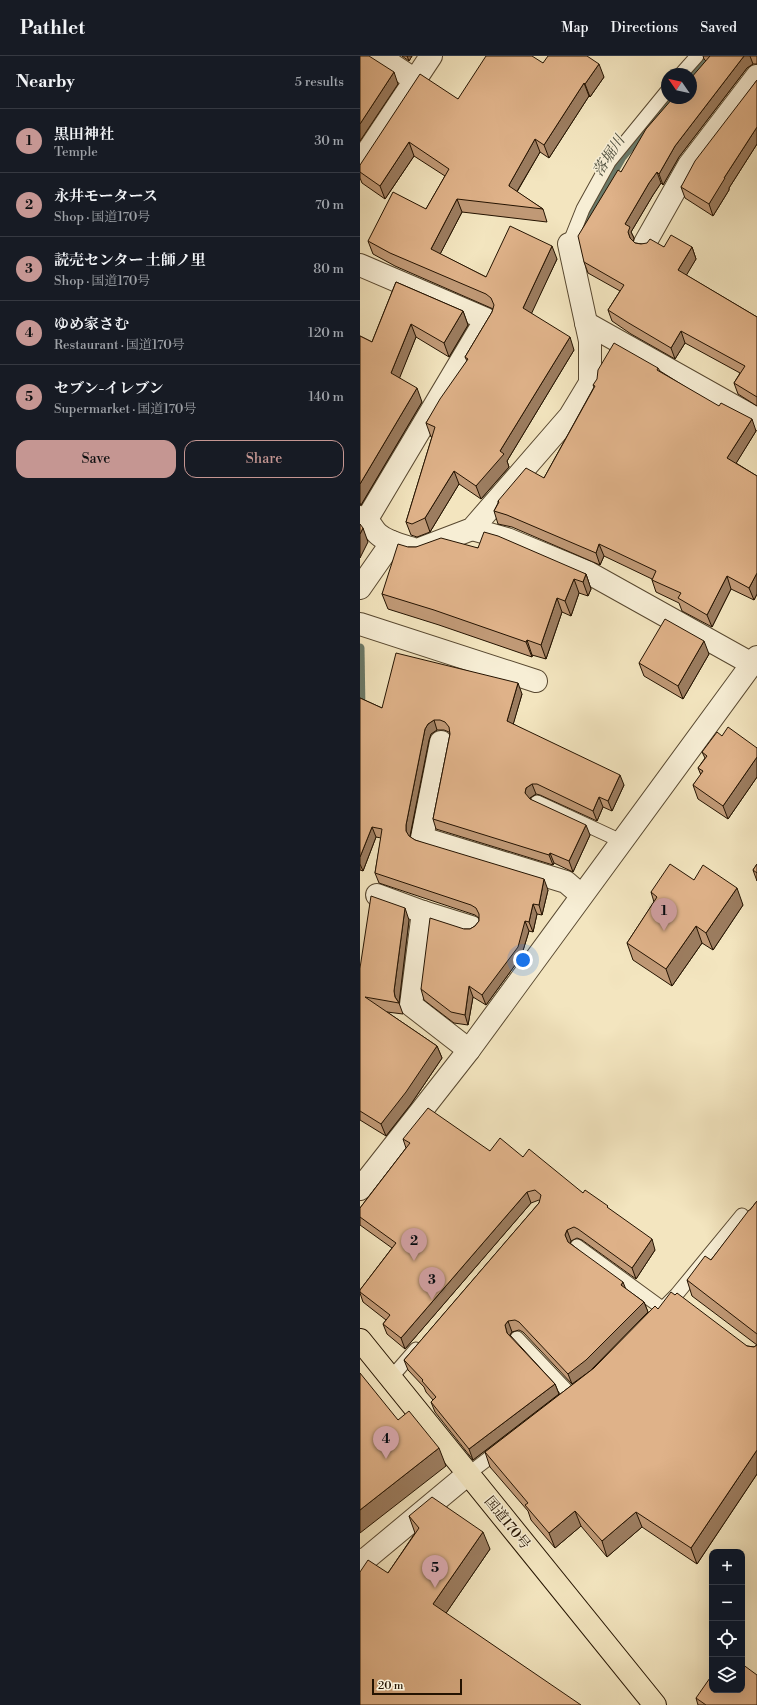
<!DOCTYPE html>
<meta charset="utf-8">
<style>
:root{--surface:#171b24;--page:#242831;--text:#f1f3f6;--muted:#9ea1a6;--line:#363941;--accent:#c59692}
body{margin:0;font-family:"Libre Bodoni","Noto Serif JP",serif;background:var(--page);color:var(--text)}
.controls{position:absolute;right:12px;bottom:12px;display:grid;overflow:hidden;border-radius:8px;box-shadow:0 4px 16px #0002}
.controls button{width:36px;height:36px;display:grid;place-items:center;padding:0;border:0;border-bottom:1px solid var(--line);background:var(--surface);color:var(--text);font:20px sans-serif}
.compass{position:absolute;left:301px;top:12px;width:36px;height:36px;border-radius:50%;background:var(--surface);box-shadow:0 4px 16px #0002;rotate:304deg}
.scale{position:absolute;left:12px;bottom:10px;width:90px;box-sizing:border-box;padding-left:4px;border:2px solid #241301;border-top:0;font-size:11px;line-height:14px;white-space:nowrap;color:#241301;-webkit-text-stroke:3px #f7eed5;paint-order:stroke}
.you{position:absolute;left:163px;top:904px;width:14px;height:14px;margin:-10px;border:3px solid #fff;border-radius:50%;background:#1a73e8;box-shadow:0 0 0 6px #1a73e833}
.badge{display:grid;place-items:center;width:26px;height:26px;border-radius:50%;background:var(--accent);color:#111;font-size:13px;font-weight:700}
.pin{position:absolute;translate:-50% -33px;filter:drop-shadow(0 1px 2px #0008)}
.pin::after{content:'';position:absolute;top:21px;width:14px;height:12px;background:inherit;clip-path:polygon(0 0,100% 0,50% 100%)}
.list{margin:0;padding:0;list-style:none}
h2{display:flex;justify-content:space-between;align-items:center;height:52px;margin:0;padding:0 16px;font-size:17px}
h2 small{font-size:13px;font-weight:400;color:var(--muted)}
.list li{display:grid;grid-template-columns:26px 1fr auto;gap:12px;align-items:center;box-sizing:border-box;height:64px;padding:0 16px;border-top:1px solid var(--line)}
.list b{display:block;font-size:15px;white-space:nowrap}
.list p{margin:0;font-size:13px;white-space:nowrap;color:var(--muted)}
.list em{font-size:13px;font-style:normal;color:var(--muted)}
.actions{display:flex;gap:8px;padding:12px 16px}
.actions a{flex:1;padding:9px 0;border:1px solid var(--accent);border-radius:12px;text-align:center;font-size:14px;color:var(--accent)}
.actions .main{background:var(--accent);color:#111}
.icon{flex:none;width:22px;height:22px;fill:none;stroke:currentColor;stroke-width:2;stroke-linecap:round;stroke-linejoin:round}
.map{position:relative;flex:none;width:397px;height:1649px;overflow:hidden}
header{display:flex;align-items:center;gap:24px;box-sizing:border-box;height:56px;padding:0 20px;background:var(--surface);border-bottom:1px solid var(--line)}
header strong{font-size:19px}
nav{display:flex;gap:22px;margin-inline-start:auto;font-size:14px}
main{display:flex}
aside{flex:1;background:var(--surface)}
.map>svg:first-child{display:block}
.lines{fill:none;stroke-linecap:round;stroke-linejoin:round}
.stream{stroke:#6b7a69;stroke-width:9}
.service-casing{stroke:#584830;stroke-width:15}
.minor-casing{stroke:#584830;stroke-width:24}
.trunk-casing{stroke:#241301;stroke-width:24}
.service{stroke:#f7eed5;stroke-width:13}
.minor{stroke:#f7eed5;stroke-width:22}
.trunk{stroke:#f3e5bf;stroke-width:22}
.wall{fill:#c09976;stroke:#241301}
.shaded-wall{fill:#9c7d60;stroke:#241301}
.building{fill:#dfb289;stroke:#241301}
.labels{text-anchor:middle;dominant-baseline:central;stroke-width:3;stroke-linejoin:round;paint-order:stroke}
.street-label{font-size:14px;fill:#241301;stroke:#f7eed5}
.water-label{font-size:15px;font-style:italic;fill:#4e4f3e;stroke:#f7eed5}
</style>
<header>
<strong>Pathlet</strong>
<nav><a>Map</a><a>Directions</a><a>Saved</a></nav>
</header>
<main>
<aside>
<h2>Nearby<small>5 results</small></h2>
<ul class="list">
<li><span class="badge">1</span><div><b>黒田神社</b><p>Temple</p></div><em>30 m</em></li>
<li><span class="badge">2</span><div><b>永井モータース</b><p>Shop · 国道170号</p></div><em>70 m</em></li>
<li><span class="badge">3</span><div><b>読売センター 土師ノ里</b><p>Shop · 国道170号</p></div><em>80 m</em></li>
<li><span class="badge">4</span><div><b>ゆめ家さむ</b><p>Restaurant · 国道170号</p></div><em>120 m</em></li>
<li><span class="badge">5</span><div><b>セブン-イレブン</b><p>Supermarket · 国道170号</p></div><em>140 m</em></li>
</ul>
<div class="actions"><a class="main">Save</a><a>Share</a></div>
</aside>
<div class="map">
<svg width="397" height="1649" viewBox="0 0 397 1649">
<rect width="100%" height="100%" fill="#f3e5bf"/>
<filter id="stains"><feTurbulence type="fractalNoise" baseFrequency=".005" numOctaves="4"/><feColorMatrix values="0 0 0 0 .2 0 0 0 0 .09 0 0 0 0 .02 0 0 0 .5 -.17"/></filter>
<radialGradient id="worn" r=".72"><stop offset=".6" stop-color="#630" stop-opacity="0"/><stop offset="1" stop-color="#630" stop-opacity=".3"/></radialGradient>
<g class="lines">
<g class="stream">
<polyline points="331,20 348,0"/>
<polyline points="219,180 235,148 262,101 312,42"/>
<polyline points="0,592 1,654"/>
</g>
<g class="service-casing">
<g id="service">
<polyline points="321,18 337,0"/>
<polyline points="209,188 223,153 249,106 307,35"/>
<polyline points="177,746 261,785"/>
<polyline points="217,1190 302,1252"/>
<polyline points="305,1250 317,1238 382,1159"/>
<polyline points="157,1282 211,1339"/>
<polyline points="30,1323 56,1293"/>
<polyline points="108,1418 141,1393"/>
</g>
</g>
<g class="minor-casing">
<g id="minor">
<polyline points="19,0 55,24"/>
<polyline points="0,107 71,0"/>
<polyline points="285,187 329,109 397,20"/>
<polyline points="0,209 126,263 7,463"/>
<polyline points="226,267 397,363"/>
<path d="M 0,461 C 12,465 10,471 18,478 C 28,487 45,490 57,494 L 112,473 L 210,360 L 230,327 L 230,285 L 209,188"/>
<polyline points="112,473 147,483 229,517 392,608"/>
<polyline points="0,532 32,486"/>
<polyline points="0,568 176,625"/>
<polyline points="81,686 62,782 206,826 221,839"/>
<polyline points="17,839 63,856 111,871"/>
<polyline points="63,856 51,949 109,994"/>
<polyline points="0,1133 109,994 397,601"/>
<polyline points="0,1505 7,1502 108,1418"/>
</g>
</g>
<g class="trunk-casing">
<polyline id="trunk" points="0,1284 295,1649"/>
</g>
<use href="#service" class="service"/>
<use href="#minor" class="minor"/>
<use href="#trunk" class="trunk"/>
</g>
<g class="wall">
<polygon points="42,0 52,0 49,5"/>
<polygon points="343,0 397,0 397,8 393,8 387,12 319,101 303,129 301,127 293,139 271,176 274,182 273,185 275,187 304,191 332,191 336,203 326,219 397,261 397,350 378,338 374,327 380,317 325,287 315,303 271,278 252,265 248,254 260,235 228,217 224,206 261,116 346,5 344,3"/>
<polygon points="183,7 244,21 230,41 229,40 189,102 180,96 157,136 183,153 187,166 102,156 80,198 126,221 197,203 171,257 214,294 147,405 149,411 121,443 99,428 70,476 57,481 51,479 46,466 72,381 71,381 66,367 107,305 105,301 132,256 133,253 131,252 35,210 13,198 8,185 66,153 85,120 54,100 25,143 2,127 0,122 0,109 98,43"/>
<polygon points="397,24 397,88 369,132 369,134 353,160 325,142 321,131"/>
<polygon points="36,226 103,255 108,269 89,301 56,281 39,322 62,346 1,449 0,449 0,280 12,286"/>
<polygon points="298,312 300,315 396,375 376,407 397,420 397,538 394,544 371,533 352,571 322,555 319,547 296,536 292,524 292,523 244,500 240,509 152,471 138,468 134,455 138,447 138,445 184,422 234,331 233,329"/>
<polygon points="48,491 118,492 226,518 231,533 228,540 219,537 211,560 202,556 186,603 172,599 172,601 79,569 28,553 22,538"/>
<polygon points="349,598 323,643 284,620 279,607"/>
<polygon points="162,638 153,668 264,729 252,755 243,751 237,765 180,739 176,738 170,742 170,743 230,779 213,816 194,807 193,809 76,773 73,763 90,678 89,676 84,674 77,674 71,678 69,684 50,781 55,784 188,834 182,859 177,858 173,876 169,875 161,901 126,949 113,941 108,969 94,967 64,944 61,933 104,873 110,873 115,870 119,865 119,862 115,859 19,827 15,817 21,782 16,781 3,815 0,814 0,642 22,652"/>
<polygon points="362,680 397,692 397,721 368,763 338,743 333,729 341,719 338,712 345,702 342,696"/>
<polygon points="397,808 397,825 393,814"/>
<polygon points="334,824 383,849 353,894 342,887 312,930 273,904 267,887 294,846 291,836"/>
<polygon points="49,864 39,947 43,958 27,956 77,990 82,1002 51,1048 26,1080 0,1064 0,912"/>
<polygon points="43,1083 130,1095 163,1101 249,1153 295,1194 276,1223 222,1184 217,1182 211,1185 210,1187 266,1233 284,1246 288,1256 230,1315 212,1328 163,1276 159,1274 152,1276 150,1279 195,1328 199,1338 113,1404 75,1356 71,1346 73,1344 66,1336 64,1331 48,1314 44,1304 179,1147 180,1145 179,1144 171,1147 45,1293 27,1278 23,1268 26,1264 3,1246 0,1237 0,1234 32,1192 0,1169 0,1152 46,1092"/>
<polygon points="397,1145 397,1418 337,1508 282,1471 247,1501 221,1470 195,1492 171,1464 168,1455 130,1411 125,1396 234,1312 298,1253 387,1290 394,1291 397,1289 332,1240 327,1224 351,1204"/>
<polygon points="49,1460 130,1493 86,1557 28,1517 55,1477"/>
<polygon points="336,1642 397,1649 338,1649"/>
</g>
<g class="shaded-wall">
<polygon points="47,0 52,0 49,5"/>
<polygon points="384,0 390,0 393,8 387,12 319,101 303,129 299,118 315,90"/>
<polygon points="239,8 244,21 230,41 225,28"/>
<polygon points="34,16 38,28 0,85 0,68"/>
<polygon points="224,27 229,40 189,102 184,89"/>
<polygon points="397,71 397,88 369,132 369,134 353,160 349,148 364,122"/>
<polygon points="175,83 180,96 153,142 149,129"/>
<polygon points="49,86 54,100 25,143 20,130"/>
<polygon points="297,116 301,127 293,139 271,176 274,182 273,188 274,193 265,168 289,127"/>
<polygon points="97,143 102,156 76,206 71,193"/>
<polygon points="192,190 197,203 168,265 163,252"/>
<polygon points="332,191 336,203 323,225 318,214"/>
<polygon points="103,255 108,269 89,301 84,287"/>
<polygon points="51,268 56,281 36,331 31,317"/>
<polygon points="321,275 325,287 315,303 311,292"/>
<polygon points="210,281 214,294 147,405 149,411 121,443 116,430 140,395"/>
<polygon points="57,332 62,346 1,449 0,447 0,428"/>
<polygon points="392,363 396,375 372,414 367,402"/>
<polygon points="94,415 99,428 70,476 65,462"/>
<polygon points="3,472 8,486 0,502 0,478"/>
<polygon points="239,488 244,500 240,509 236,497"/>
<polygon points="397,517 397,538 394,544 389,532"/>
<polygon points="226,518 231,533 228,540 223,526"/>
<polygon points="367,520 371,533 352,571 347,559"/>
<polygon points="214,523 219,537 211,560 205,545"/>
<polygon points="197,542 202,556 186,603 181,589"/>
<polygon points="167,584 172,599 172,601 166,586"/>
<polygon points="344,585 349,598 323,643 318,630"/>
<polygon points="158,627 162,638 151,676 147,665"/>
<polygon points="74,664 77,674 71,678 69,684 50,780 50,785 46,775 46,769 65,673 68,668"/>
<polygon points="397,701 397,721 368,763 363,750"/>
<polygon points="260,719 264,729 252,755 248,745"/>
<polygon points="172,728 176,738 170,742 169,747 165,737 166,732"/>
<polygon points="239,741 243,751 237,765 233,755"/>
<polygon points="226,769 230,779 213,816 209,805"/>
<polygon points="12,771 16,781 3,815 0,808 0,801"/>
<polygon points="190,797 194,807 193,809 189,799"/>
<polygon points="184,823 188,834 182,859 179,849"/>
<polygon points="377,832 383,849 353,894 346,877"/>
<polygon points="173,848 177,858 173,876 169,866"/>
<polygon points="45,852 49,864 39,947 35,941 34,935"/>
<polygon points="165,865 169,875 161,901 126,949 122,939"/>
<polygon points="336,870 342,887 312,930 306,913"/>
<polygon points="109,930 113,941 108,969 105,959"/>
<polygon points="77,990 82,1002 51,1048 26,1080 21,1068"/>
<polygon points="167,1136 171,1147 45,1293 41,1282"/>
<polygon points="207,1174 211,1185 209,1190 205,1179"/>
<polygon points="292,1183 295,1194 276,1223 272,1212"/>
<polygon points="263,1226 267,1236 261,1229"/>
<polygon points="284,1246 288,1256 230,1315 212,1328 208,1318"/>
<polygon points="148,1265 152,1276 149,1280 147,1277 145,1269"/>
<polygon points="195,1328 199,1338 113,1404 109,1393"/>
<polygon points="79,1392 86,1410 0,1477 0,1454"/>
<polygon points="397,1394 397,1418 337,1508 331,1492"/>
<polygon points="215,1455 221,1470 195,1492 189,1477"/>
<polygon points="276,1456 282,1471 247,1501 242,1485"/>
<polygon points="123,1476 130,1493 80,1566 73,1548"/>
</g>
<g class="building">
<polygon points="0,0 9,0 34,16 0,68"/>
<polygon points="126,0 172,0 183,7 188,0 227,0 239,8 225,28 224,27 184,89 175,83 149,129 149,130 183,153 97,143 71,193 126,221 150,170 192,190 163,252 210,281 140,395 144,398 116,430 94,415 65,462 52,468 46,466 75,371 66,367 80,343 108,303 105,301 132,256 134,249 131,242 126,238 30,197 8,185 33,136 66,153 89,113 49,86 20,130 0,116 0,109 60,18 98,43"/>
<polygon points="350,0 384,0 315,90 299,118 297,116 289,127 265,168 270,171 268,176 270,182 275,187 281,188 287,187 290,183 304,191 311,179 332,191 318,214 397,261 397,341 374,327 385,310 321,275 311,292 267,266 248,254 264,229 224,206 218,180 258,114 261,116 286,73 313,42 331,42 331,22"/>
<polygon points="397,24 397,71 364,122 365,122 349,148 321,131 335,105"/>
<polygon points="36,226 103,255 84,287 51,268 31,317 57,332 0,428 0,280 12,286"/>
<polygon points="254,287 298,312 297,314 359,350 361,347 392,363 367,402 397,420 397,517 389,532 367,520 347,559 318,542 321,537 292,524 296,515 239,488 236,497 147,459 134,455 139,446 138,445 166,412 184,422 235,330 233,329 237,323 238,314"/>
<polygon points="0,468 3,472 0,478"/>
<polygon points="124,476 138,480 226,518 223,526 214,523 205,545 197,542 181,589 167,584 166,586 74,554 22,538 38,488 48,491 56,491 81,482 118,492"/>
<polygon points="305,563 344,585 318,630 279,607"/>
<polygon points="36,597 158,627 147,665 260,719 248,745 239,741 233,755 177,728 172,728 166,732 165,737 170,743 226,769 209,805 190,797 189,799 73,763 90,678 89,671 85,666 80,664 74,664 68,668 65,673 46,769 46,775 49,780 55,784 184,823 179,849 173,848 169,866 165,865 158,891 122,939 109,930 105,959 91,956 61,933 70,862 104,873 110,873 115,870 119,865 119,858 116,852 111,849 15,817 22,773 12,771 0,801 0,642 22,652"/>
<polygon points="368,671 397,692 397,701 363,750 333,729 343,715 338,712 347,700 342,696 357,676 362,680"/>
<polygon points="310,808 334,824 343,809 377,832 346,877 336,870 306,913 267,887 297,841 291,836"/>
<polygon points="397,808 397,817 393,814"/>
<polygon points="11,840 45,852 34,935 35,941 39,947 5,941 77,990 46,1036 21,1068 0,1055 0,912"/>
<polygon points="68,1052 130,1095 140,1082 163,1101 169,1093 223,1137 225,1134 248,1150 247,1151 292,1183 272,1212 218,1173 214,1171 207,1174 205,1179 208,1186 263,1226 261,1229 284,1246 226,1304 208,1318 159,1266 155,1264 148,1265 145,1269 147,1277 195,1328 109,1393 71,1346 76,1341 62,1325 63,1324 44,1304 179,1147 181,1139 175,1134 167,1136 41,1282 23,1268 30,1259 0,1236 0,1234 36,1187 0,1161 0,1152 50,1087 43,1083"/>
<polygon points="397,1145 397,1278 327,1224 345,1200 351,1204 389,1154 390,1154"/>
<polygon points="311,1236 315,1239 317,1237 387,1290 394,1291 397,1289 397,1394 331,1492 276,1456 242,1485 215,1455 189,1477 165,1449 168,1447 125,1396 234,1312 295,1250 298,1253"/>
<polygon points="0,1317 38,1364 49,1355 79,1392 0,1454"/>
<polygon points="72,1441 123,1476 73,1548 221,1649 0,1649 0,1516 8,1504 28,1517 59,1472 49,1460"/>
<polygon points="382,1608 397,1619 397,1649 346,1649 336,1642 352,1619 352,1634 382,1634"/>
</g>
<g class="labels">
<g class="street-label">
<text transform="translate(147 1467) rotate(51)">国道170号</text>
</g>
<g class="water-label">
<text transform="translate(249 100) rotate(-57)">落堀川</text>
</g>
</g>
<rect width="100%" height="100%" filter="url(#stains)"/>
<rect width="100%" height="100%" fill="url(#worn)"/>
</svg>
<div class="controls">
<button>+</button>
<button>−</button>
<button><svg class="icon" aria-label="locate" viewBox="0 0 24 24"><circle cx="12" cy="12" r="6"/><path d="M12 2v4M12 18v4M2 12h4M18 12h4"/></svg></button>
<button><svg class="icon" aria-label="layers" viewBox="0 0 24 24"><path d="M12 4l9 5-9 5-9-5zM3 14l9 5 9-5"/></svg></button>
</div>
<svg class="compass" viewBox="-18 -18 36 36"><path d="M0-13l5 13h-10z" fill="#e53935"/><path d="M0 13l5-13h-10z" fill="#9ea1a6"/></svg>
<div class="scale">20 m</div>
<div class="you"></div>
<div class="pin badge" style="left:304px;top:875px">1</div>
<div class="pin badge" style="left:54px;top:1205px">2</div>
<div class="pin badge" style="left:72px;top:1244px">3</div>
<div class="pin badge" style="left:26px;top:1403px">4</div>
<div class="pin badge" style="left:75px;top:1532px">5</div>
</div>
</main>
